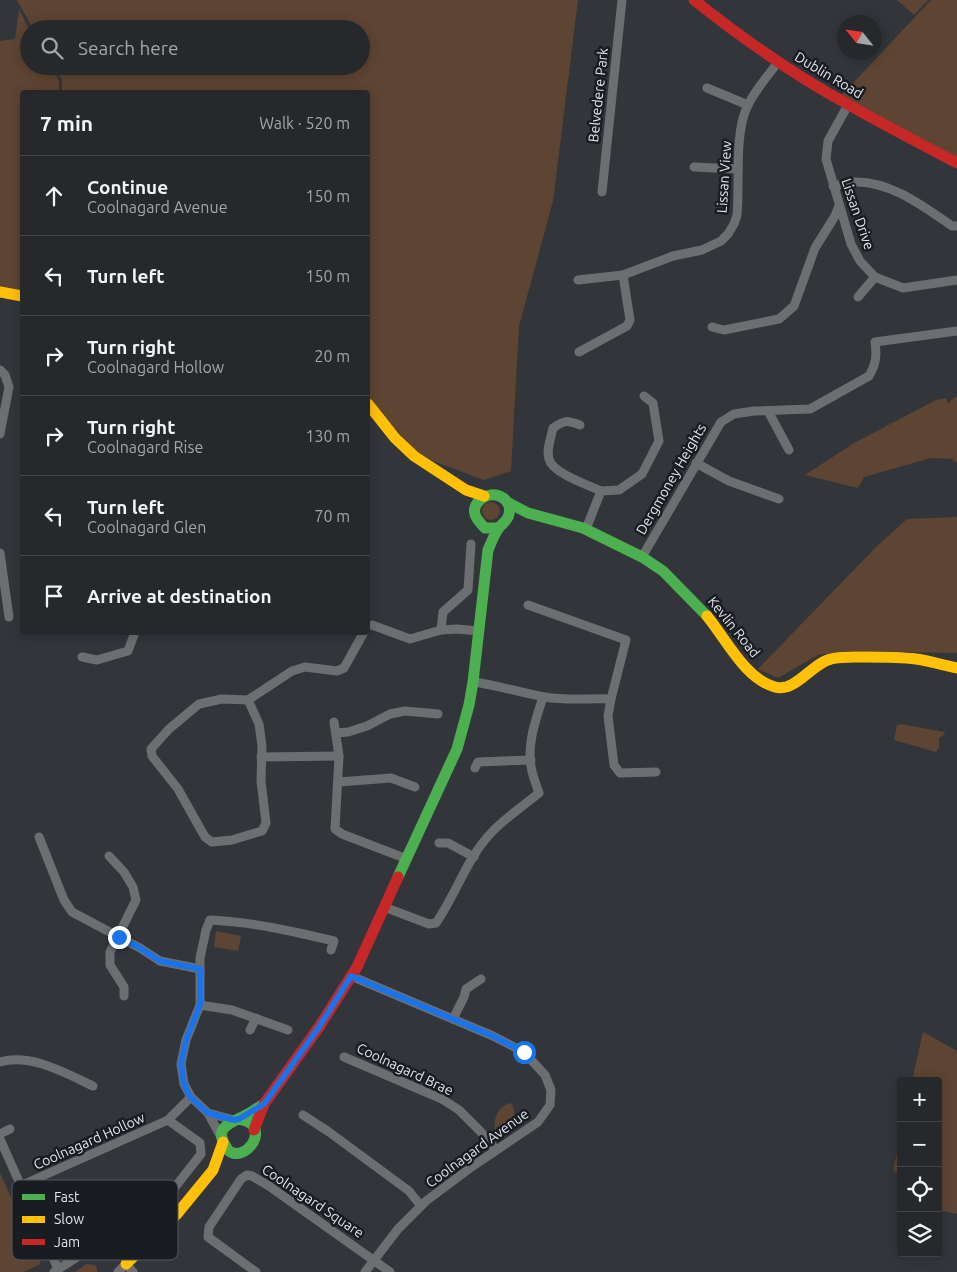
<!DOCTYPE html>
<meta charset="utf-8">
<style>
:root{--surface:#26282c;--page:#2e3034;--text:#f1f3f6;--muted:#a4a6a9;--line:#424448}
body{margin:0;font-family:Ubuntu,sans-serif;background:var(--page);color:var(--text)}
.controls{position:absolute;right:15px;bottom:15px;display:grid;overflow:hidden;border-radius:5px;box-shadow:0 2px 12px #0003}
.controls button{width:45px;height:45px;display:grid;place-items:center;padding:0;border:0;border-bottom:1px solid var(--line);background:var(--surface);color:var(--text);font:25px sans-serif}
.compass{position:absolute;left:837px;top:15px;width:45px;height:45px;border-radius:50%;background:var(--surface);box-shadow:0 2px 12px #0003;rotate:300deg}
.stop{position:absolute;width:15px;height:15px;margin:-11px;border:4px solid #1a73e8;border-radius:50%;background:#fff}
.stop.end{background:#1a73e8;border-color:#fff;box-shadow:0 1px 5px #0008}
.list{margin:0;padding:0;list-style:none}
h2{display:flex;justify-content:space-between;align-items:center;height:65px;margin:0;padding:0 20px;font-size:21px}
h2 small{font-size:16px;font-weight:400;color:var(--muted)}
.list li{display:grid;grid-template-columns:32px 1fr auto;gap:15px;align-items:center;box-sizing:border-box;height:80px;padding:0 20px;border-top:1px solid var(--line)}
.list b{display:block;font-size:19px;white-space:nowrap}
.list p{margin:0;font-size:16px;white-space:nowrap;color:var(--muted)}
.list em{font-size:16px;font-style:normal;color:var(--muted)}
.icon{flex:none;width:28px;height:28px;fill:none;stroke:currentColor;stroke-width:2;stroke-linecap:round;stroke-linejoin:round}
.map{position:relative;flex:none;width:957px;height:1272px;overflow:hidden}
.search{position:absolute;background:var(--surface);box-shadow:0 2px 12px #0003;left:20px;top:20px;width:350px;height:55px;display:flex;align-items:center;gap:12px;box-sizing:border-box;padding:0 18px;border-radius:28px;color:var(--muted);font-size:19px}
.panel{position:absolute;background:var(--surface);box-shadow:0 2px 12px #0003;left:20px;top:90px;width:350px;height:545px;border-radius:5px}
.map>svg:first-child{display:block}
.green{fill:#5e4432}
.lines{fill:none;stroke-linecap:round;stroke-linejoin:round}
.street{stroke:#6d6e70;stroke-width:9}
.fast{stroke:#4caf50;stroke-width:11}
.slow{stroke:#ffc107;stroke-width:11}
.jam{stroke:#c62828;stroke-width:11}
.route{stroke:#1a73e8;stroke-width:6}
.labels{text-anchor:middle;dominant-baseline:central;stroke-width:5;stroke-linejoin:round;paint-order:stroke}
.street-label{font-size:14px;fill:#e1e6ec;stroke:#191c21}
.key{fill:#191c21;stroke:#55595e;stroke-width:1}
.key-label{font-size:14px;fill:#e1e6ec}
</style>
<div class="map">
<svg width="957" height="1272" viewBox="0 0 957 1272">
<rect width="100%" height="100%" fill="#32363b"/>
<g class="green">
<polygon points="17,0 578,0 553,201 519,326 511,471 484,480 433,461 416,451 368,400 368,92 62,92 62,80 54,66 361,66 361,29 33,29"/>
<polygon points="897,0 928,0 914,15"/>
<polygon points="931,0 957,0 957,158 840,97"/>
<polygon points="19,9 29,29 29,66 51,66 59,81 59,92 22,92 22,294 0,289 0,41 15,39"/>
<polygon points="954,397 957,397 957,463 952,459 931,458 864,477 858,488 805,475 854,443 936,400 946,398 948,404"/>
<circle cx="491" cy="511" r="9"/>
<polygon points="957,517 957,653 847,651 818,655 778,678 758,669 877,546 907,519"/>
<polygon points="901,724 944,732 945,734 939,738 939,748 936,752 894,740 897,725"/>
<polygon points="216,931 241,936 238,951 214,947"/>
<polygon points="923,1032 957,1051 957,1214 938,1210 938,1081 912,1081"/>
<path d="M 509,1103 L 512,1104 C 518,1116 510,1127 501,1135 L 495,1132 C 493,1120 496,1109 509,1103 Z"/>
<polygon points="901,1134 901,1177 893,1170"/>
<polygon points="0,1173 41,1264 23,1272 0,1272"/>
<polygon points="86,1264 95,1265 97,1268 97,1272 75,1272"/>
</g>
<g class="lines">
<g class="street">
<polyline points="707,88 748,105"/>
<polyline points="848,105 828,141 826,159 851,244 860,261 875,277 903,288 957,280"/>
<polyline points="694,167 738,169"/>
<path d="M 833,186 C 839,185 846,183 853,182 C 889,180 923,206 952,226 L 957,226"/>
<polyline points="602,192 622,0"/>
<path d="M 578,280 L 623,275 L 673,256 L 702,250 L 721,241 L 728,234 L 734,224 L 737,215 C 740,184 734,135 747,107 C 754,91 768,76 778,62"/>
<polyline points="858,297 875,277"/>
<polyline points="712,327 724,330 779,319 794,306 815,248 835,216 839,206"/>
<polyline points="579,352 627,326 630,320 623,275"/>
<polyline points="0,370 5,375 9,387 0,434"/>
<polyline points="768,411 789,450"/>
<path d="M 580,425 C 566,420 565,420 553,428 C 551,438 546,450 549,459 C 552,473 588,485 601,491"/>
<polyline points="696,463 729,481 779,499"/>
<polyline points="586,529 601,491 619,490 642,474 659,441 653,403 644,396"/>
<polyline points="0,553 9,617"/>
<path d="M 642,557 L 721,422 L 734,414 L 754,411 L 810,409 L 869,376 C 876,364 877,356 875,342 L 957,331"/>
<polyline points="528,605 626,640 611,699 608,716 614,765 620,773 656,772"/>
<polyline points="368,626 372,625 410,639 441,630 457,629 479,631"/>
<polyline points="441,630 443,612 468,590 471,544"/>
<polyline points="82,657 97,660 128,651 135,632"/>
<path d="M 473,682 C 498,685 521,693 545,697 C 567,701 588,698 611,699"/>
<polygon points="222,699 248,700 259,724 262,746 261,781 266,823 262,831 232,840 212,842 205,837 178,789 152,756 151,749 169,729 199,704"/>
<polyline points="248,700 292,671 305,667 337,671 344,668 364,632"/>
<polyline points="334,722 339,756 335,829 342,834 407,859"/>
<polyline points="336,733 348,732 367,726 390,714 405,711 438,714"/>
<polyline points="261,757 339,756"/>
<polyline points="475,768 478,762 531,760"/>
<polyline points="339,782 391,778 415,787"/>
<polyline points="39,837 64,900 72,912 140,948 160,961 200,969"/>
<polyline points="439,843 448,843 474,857"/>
<polyline points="109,856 124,872 133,887 136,900 110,952 110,965 124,987 124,996"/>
<path d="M 384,907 L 429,924 L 436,923 C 456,894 467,858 491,833 C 505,818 523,806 539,793 C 536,784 532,775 531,766 C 527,743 536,719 543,697"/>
<polyline points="351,976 493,1036 524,1052 545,1075 551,1090 550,1105 538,1122 473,1166 426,1201 398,1229 365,1272"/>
<polyline points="200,1005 232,1010 288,1030"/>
<polyline points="453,1019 464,997 466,989 481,979"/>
<polyline points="250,1030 256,1018"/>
<polyline points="344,1057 442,1099 459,1110 480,1131 496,1150"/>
<path d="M 0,1062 C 31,1053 65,1073 93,1086"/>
<polyline points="208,1113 234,1120"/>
<polyline points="303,1115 329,1132 409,1191 421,1206"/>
<polyline points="0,1134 10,1129"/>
<path d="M 221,1137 L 208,1113 L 191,1097 L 184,1084 L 181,1064 L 186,1040 L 200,1005 L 200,958 L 206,930 L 210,920 C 252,922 292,931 334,941 L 331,950"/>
<polyline points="0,1139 58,1269"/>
<polyline points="20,1186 168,1120 191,1097"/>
<polyline points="54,1272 88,1250 114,1243 139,1225 161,1205 201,1154 200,1143 168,1120"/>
<polyline points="118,1272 126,1264 133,1272"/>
<polyline points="256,1272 208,1237 209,1227 241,1179 247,1175 252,1176 269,1186 390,1272"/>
</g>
<g class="fast">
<polyline points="507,502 528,513 583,528 642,557 663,571 707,616"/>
<path d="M 398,877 L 457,749 L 469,705 L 473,682 L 488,550 C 491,543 494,535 498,529 C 502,523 508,521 509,514 C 513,498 492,487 478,502 C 470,512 477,520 485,528 L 499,528"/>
<path d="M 239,1119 C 242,1120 247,1121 250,1123 C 266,1134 244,1162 229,1151 C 228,1151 226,1146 225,1145 C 214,1127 231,1123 244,1116 C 251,1113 257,1108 264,1104"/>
</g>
<g class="slow">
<polyline points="0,292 22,296"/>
<polyline points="368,404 395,438 414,456 466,490 484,496"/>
<path d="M 707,616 C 726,639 745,679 775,687 C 795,693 812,663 831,659 C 842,656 854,657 866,657 C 882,657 899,657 916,659 C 930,661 943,665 957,668"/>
<polyline points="126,1264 177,1214 213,1170 223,1142"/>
</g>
<g class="jam">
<path d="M 694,0 C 743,39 794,75 849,105 C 884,125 921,144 957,163"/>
<polyline points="254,1130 264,1104 319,1027 357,967 398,877"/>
</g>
</g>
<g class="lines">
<polyline class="route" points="119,937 140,948 160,961 200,969 200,1005 186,1040 181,1064 184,1084 190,1097 208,1113 234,1120 239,1119 264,1104 319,1027 351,976 493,1036 524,1052"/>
</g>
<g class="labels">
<g class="street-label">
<text transform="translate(829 75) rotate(31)">Dublin Road</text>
<text transform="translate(598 95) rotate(-84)">Belvedere Park</text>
<text transform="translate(724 177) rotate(-86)">Lissan View</text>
<text transform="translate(858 214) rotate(71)">Lissan Drive</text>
<text transform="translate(671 479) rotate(-60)">Dergmoney Heights</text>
<text transform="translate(734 627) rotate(51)">Kevlin Road</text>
<text transform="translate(405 1069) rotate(25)">Coolnagard Brae</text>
<text transform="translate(89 1141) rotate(-24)">Coolnagard Hollow</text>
<text transform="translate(477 1148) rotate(-36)">Coolnagard Avenue</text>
<text transform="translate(313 1201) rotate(34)">Coolnagard Square</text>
</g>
</g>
<rect x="12" y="1180" width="166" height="80" rx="8" class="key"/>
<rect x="22" y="1194" width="23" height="6" fill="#4caf50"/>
<rect x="22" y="1216" width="23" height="7" fill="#ffc107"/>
<rect x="22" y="1239" width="23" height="6" fill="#c62828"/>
<g class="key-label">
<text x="54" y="1202">Fast</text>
<text x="54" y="1224">Slow</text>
<text x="54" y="1247">Jam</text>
</g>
</svg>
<div class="controls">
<button>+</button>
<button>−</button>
<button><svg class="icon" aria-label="locate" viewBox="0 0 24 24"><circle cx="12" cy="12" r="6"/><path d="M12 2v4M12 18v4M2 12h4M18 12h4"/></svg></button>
<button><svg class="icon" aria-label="layers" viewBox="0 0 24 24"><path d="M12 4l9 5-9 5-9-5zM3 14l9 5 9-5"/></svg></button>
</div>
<svg class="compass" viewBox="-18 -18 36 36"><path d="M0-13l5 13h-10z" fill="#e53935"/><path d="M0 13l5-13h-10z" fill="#a4a6a9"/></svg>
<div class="stop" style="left:524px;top:1052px"></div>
<div class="stop end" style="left:119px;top:937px"></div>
<div class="search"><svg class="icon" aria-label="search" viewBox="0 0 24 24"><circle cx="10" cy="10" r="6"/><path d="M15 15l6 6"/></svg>Search here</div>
<section class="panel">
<h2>7 min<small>Walk · 520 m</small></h2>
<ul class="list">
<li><svg class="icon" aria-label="ahead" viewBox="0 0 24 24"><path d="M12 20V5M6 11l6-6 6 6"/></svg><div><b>Continue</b><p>Coolnagard Avenue</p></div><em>150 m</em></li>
<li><svg class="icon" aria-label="left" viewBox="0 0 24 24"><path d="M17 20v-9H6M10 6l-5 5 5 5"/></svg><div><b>Turn left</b></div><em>150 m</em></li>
<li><svg class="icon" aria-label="right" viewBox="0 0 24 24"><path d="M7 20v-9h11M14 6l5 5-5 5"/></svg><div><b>Turn right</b><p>Coolnagard Hollow</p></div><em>20 m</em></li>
<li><svg class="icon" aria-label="right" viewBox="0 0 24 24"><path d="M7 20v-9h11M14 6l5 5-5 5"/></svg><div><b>Turn right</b><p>Coolnagard Rise</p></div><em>130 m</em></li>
<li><svg class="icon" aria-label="left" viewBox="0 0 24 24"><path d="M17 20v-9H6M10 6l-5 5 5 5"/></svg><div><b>Turn left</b><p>Coolnagard Glen</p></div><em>70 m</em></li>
<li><svg class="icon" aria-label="arrive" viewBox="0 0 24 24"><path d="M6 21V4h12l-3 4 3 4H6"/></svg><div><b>Arrive at destination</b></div></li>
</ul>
</section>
</div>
